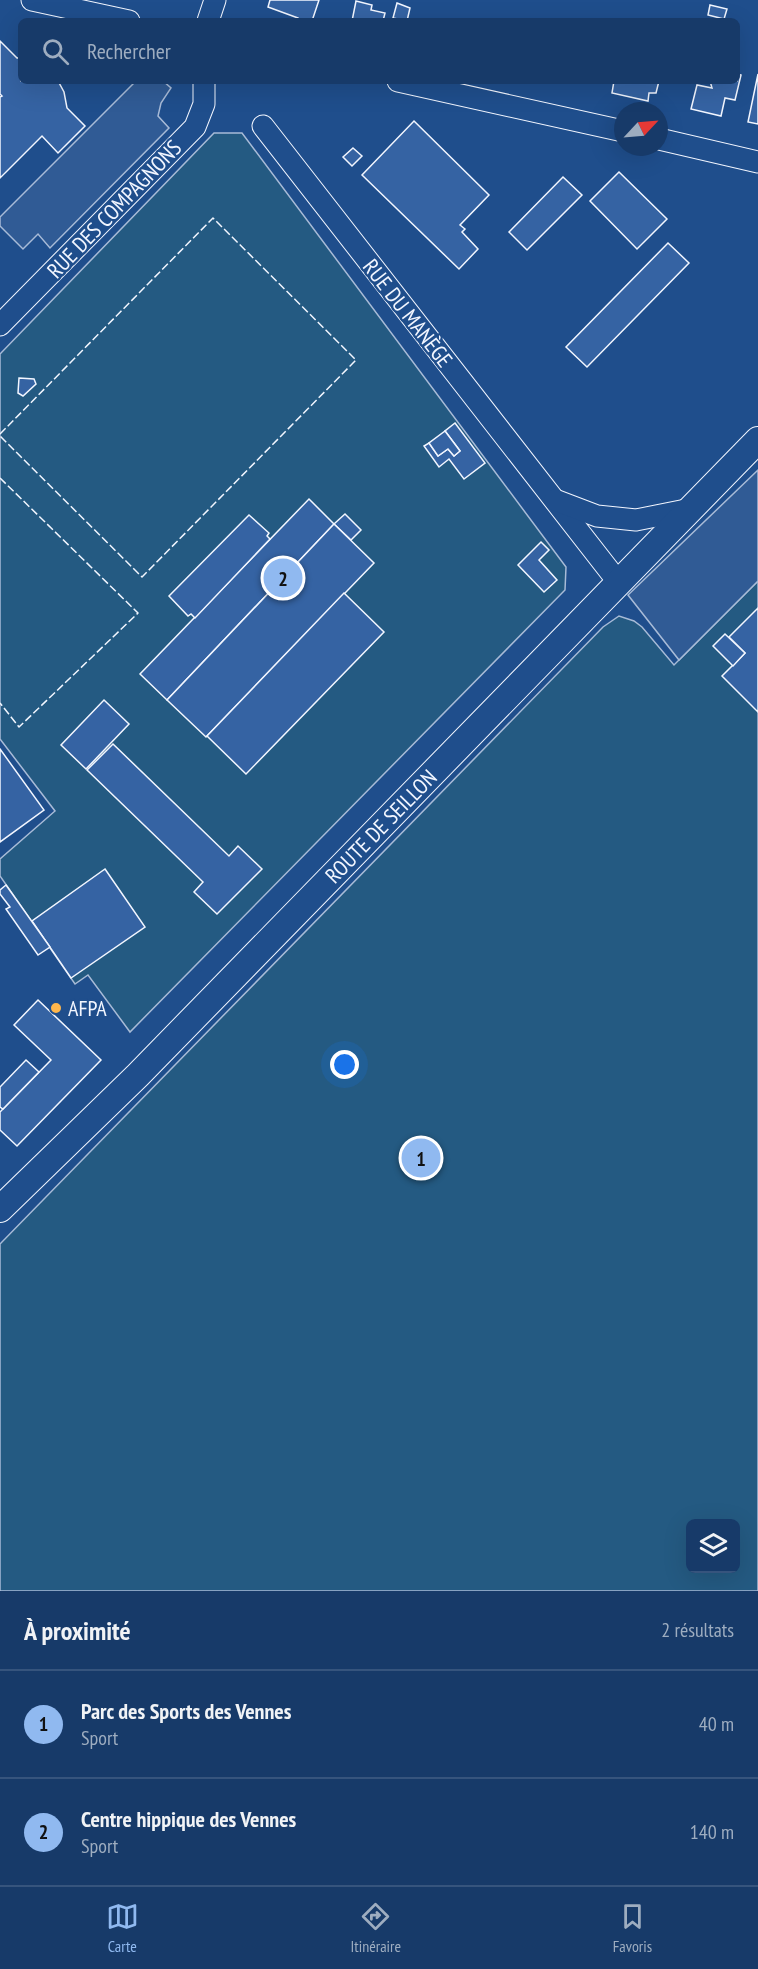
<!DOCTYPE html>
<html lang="fr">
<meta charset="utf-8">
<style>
:root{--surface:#173a69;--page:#244571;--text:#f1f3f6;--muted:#9eadc0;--line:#36547d;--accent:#90b9f0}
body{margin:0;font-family:"PT Sans Narrow",sans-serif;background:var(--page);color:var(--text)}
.controls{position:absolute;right:18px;bottom:18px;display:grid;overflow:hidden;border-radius:9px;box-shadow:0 6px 24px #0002}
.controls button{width:54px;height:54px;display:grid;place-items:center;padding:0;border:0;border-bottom:2px solid var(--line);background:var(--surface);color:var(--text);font:30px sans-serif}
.compass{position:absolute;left:614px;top:102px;width:54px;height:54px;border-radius:50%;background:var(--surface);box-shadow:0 6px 24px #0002;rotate:64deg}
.you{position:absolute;left:345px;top:1065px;width:21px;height:21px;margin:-15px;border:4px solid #fff;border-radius:50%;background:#1a73e8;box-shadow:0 0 0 9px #1a73e833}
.badge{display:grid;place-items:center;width:39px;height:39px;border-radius:50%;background:var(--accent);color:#111;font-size:20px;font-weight:700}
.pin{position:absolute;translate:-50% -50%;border:3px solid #fff;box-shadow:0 2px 6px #0006}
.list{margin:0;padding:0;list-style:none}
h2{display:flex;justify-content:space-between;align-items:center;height:78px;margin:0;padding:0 24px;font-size:26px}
h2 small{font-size:20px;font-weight:400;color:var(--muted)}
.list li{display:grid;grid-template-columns:39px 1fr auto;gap:18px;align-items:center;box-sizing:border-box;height:108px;padding:0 24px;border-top:2px solid var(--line)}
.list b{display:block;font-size:22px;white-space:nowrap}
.list p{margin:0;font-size:20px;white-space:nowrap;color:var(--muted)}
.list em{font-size:20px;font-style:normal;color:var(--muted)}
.icon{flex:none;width:33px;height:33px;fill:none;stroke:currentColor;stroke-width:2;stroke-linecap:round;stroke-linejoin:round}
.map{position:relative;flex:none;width:758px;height:1591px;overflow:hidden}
.search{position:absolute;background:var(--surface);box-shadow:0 6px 24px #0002;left:18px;right:18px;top:18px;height:66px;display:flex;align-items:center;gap:15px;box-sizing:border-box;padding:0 21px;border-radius:9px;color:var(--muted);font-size:22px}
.sheet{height:294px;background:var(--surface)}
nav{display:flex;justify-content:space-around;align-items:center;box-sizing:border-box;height:84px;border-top:2px solid var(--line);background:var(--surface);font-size:16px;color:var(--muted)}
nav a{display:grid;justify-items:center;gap:3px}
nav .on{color:var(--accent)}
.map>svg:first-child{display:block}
.green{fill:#245a82;stroke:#a8bbd7;stroke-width:1.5;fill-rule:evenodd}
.parking{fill:#305b95;stroke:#a8bbd7;stroke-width:1.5}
.building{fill:#3563a3;stroke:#f2f6ff;stroke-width:1.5}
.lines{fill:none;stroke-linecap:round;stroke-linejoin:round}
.minor-casing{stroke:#f2f6ff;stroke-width:23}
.tertiary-casing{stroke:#f2f6ff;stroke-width:28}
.minor{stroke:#1f4e8c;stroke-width:21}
.tertiary{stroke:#1f4e8c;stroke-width:26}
.fence{stroke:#f2f6ff;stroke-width:1.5;stroke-dasharray:8 3;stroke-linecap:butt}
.poi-dot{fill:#ffb74d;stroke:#1f4e8c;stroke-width:2}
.labels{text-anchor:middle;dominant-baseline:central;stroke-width:4.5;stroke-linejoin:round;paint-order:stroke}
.street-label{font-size:22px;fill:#f2f6ff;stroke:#1f4e8c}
.poi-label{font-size:22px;fill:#f2f6ff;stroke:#1f4e8c;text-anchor:start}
</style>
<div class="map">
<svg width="758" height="1591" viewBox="0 0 758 1591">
<rect width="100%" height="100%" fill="#1f4e8c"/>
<g class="green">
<polygon points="214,133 242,133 566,567 565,590 130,1032 88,975 75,984 0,876 0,859 55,811 0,739 0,354"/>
<path d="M 758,581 L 758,1591 L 0,1591 L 0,1244 L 603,627 L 619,616 L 634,621 L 642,627 L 674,665 ZM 690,1524 L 736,1524 L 736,1568 L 690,1568 Z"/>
</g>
<g class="parking">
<polygon points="136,81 163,81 171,88 161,103 158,116 169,128 50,248 38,234 23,249 0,226 0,217"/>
<polygon points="758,470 758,581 679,660 628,595"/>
</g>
<g class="building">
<polygon points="270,0 319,0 312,21 297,21 298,18 268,7"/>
<polygon points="356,1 372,5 371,10 385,13 383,21 352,21"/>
<polygon points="397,3 410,8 407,21 393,18"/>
<polygon points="710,5 727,9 724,19 708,15"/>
<polygon points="0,41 17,58 21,58 21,81 58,81 64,92 67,108 85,126 58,153 42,136 0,178 0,97 2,96 0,94"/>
<polygon points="737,74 741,75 735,100 725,98 721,116 691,109 697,85 712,88 710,81 737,81"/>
<polygon points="758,74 758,124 748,122"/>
<polygon points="614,81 659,81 656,93 649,93 648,101 612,93"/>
<polygon points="414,121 489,195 460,225 465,229 462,232 478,249 459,269 362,175"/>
<polygon points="353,148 362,156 352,166 343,157"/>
<polygon points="619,172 667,219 637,249 590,201"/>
<polygon points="563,177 582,195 527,250 509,232"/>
<polygon points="668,243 689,263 587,367 566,347"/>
<polygon points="19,378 34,379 36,384 23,396 18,393"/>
<polygon points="455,423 485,463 464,479 449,459 439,467 424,446 429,443 438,456 448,449 454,456 460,451 445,431"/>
<polygon points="445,431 460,451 454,456 448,449 438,456 429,443"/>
<polygon points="309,499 334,524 167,700 140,674"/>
<polygon points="345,514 361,530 351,540 334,524"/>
<polygon points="249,515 269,533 267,536 270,539 195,618 191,614 188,616 169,596"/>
<polygon points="334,524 374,563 206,737 167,700"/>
<polygon points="541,542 549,550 539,560 557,580 544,592 518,565"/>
<polygon points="344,593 384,632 246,774 207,736"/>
<polygon points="758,608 758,712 722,676 745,653 729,637"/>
<polygon points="725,634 745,653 733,666 713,646"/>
<polygon points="104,700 129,724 86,769 61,745"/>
<polygon points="113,744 229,856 238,846 262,869 217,914 194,892 203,882 87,770"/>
<polygon points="0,749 44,810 0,842"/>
<polygon points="105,869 145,927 71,978 32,921"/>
<polygon points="6,885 50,947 38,955 6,909 10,907 0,894 0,890"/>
<polygon points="38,1000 101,1060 17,1146 0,1130 0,1112 51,1060 14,1025"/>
<polygon points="26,1060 39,1072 3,1109 0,1107 0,1087"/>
</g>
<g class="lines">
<g class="minor-casing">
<g id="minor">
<polyline points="32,0 129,21"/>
<polyline points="208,21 215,0"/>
<polyline points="398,81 623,131"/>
<polyline points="263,126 619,583"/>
<polyline points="659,139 758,162"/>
<polyline points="0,325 195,127 204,104 204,81"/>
<polyline points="555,500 597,516 636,520 691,509"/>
</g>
</g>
<g class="tertiary-casing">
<g id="tertiary">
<path id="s1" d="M 0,1209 L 138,1075 L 758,440"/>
</g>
</g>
<use href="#minor" class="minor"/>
<use href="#tertiary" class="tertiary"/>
<g class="fence">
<polyline points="0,434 213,218 356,360 142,577 0,436"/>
<polyline points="0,478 138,613 19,727 0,703"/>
</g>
</g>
<circle class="poi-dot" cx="56" cy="1008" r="6"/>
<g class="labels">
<g class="street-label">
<text transform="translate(114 209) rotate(-46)">RUE DES COMPAGNONS</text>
<text transform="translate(408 313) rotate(52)">RUE DU MANÈGE</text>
<text stroke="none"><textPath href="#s1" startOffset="540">ROUTE DE SEILLON</textPath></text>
</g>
<g class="poi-label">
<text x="68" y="1008">AFPA</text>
</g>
</g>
</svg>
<div class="controls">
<button><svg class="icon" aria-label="layers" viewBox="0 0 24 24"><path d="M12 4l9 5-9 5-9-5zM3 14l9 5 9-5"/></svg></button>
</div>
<svg class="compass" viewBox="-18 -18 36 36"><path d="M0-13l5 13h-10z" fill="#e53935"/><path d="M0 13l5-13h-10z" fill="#9eadc0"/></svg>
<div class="you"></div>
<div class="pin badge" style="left:421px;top:1158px">1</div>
<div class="pin badge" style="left:283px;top:578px">2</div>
<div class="search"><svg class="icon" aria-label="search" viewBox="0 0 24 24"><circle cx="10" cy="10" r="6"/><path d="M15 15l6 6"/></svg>Rechercher</div>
</div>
<section class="sheet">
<h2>À proximité<small>2 résultats</small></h2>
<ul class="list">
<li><span class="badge">1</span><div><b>Parc des Sports des Vennes</b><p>Sport</p></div><em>40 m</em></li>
<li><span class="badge">2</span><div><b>Centre hippique des Vennes</b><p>Sport</p></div><em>140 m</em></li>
</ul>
</section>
<nav>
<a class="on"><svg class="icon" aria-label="map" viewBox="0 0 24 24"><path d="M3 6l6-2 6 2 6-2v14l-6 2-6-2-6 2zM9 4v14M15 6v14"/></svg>Carte</a>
<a><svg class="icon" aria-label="directions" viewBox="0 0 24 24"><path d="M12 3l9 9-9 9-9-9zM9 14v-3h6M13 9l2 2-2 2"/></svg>Itinéraire</a>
<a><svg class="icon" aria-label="saved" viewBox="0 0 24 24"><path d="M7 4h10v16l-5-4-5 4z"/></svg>Favoris</a>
</nav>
